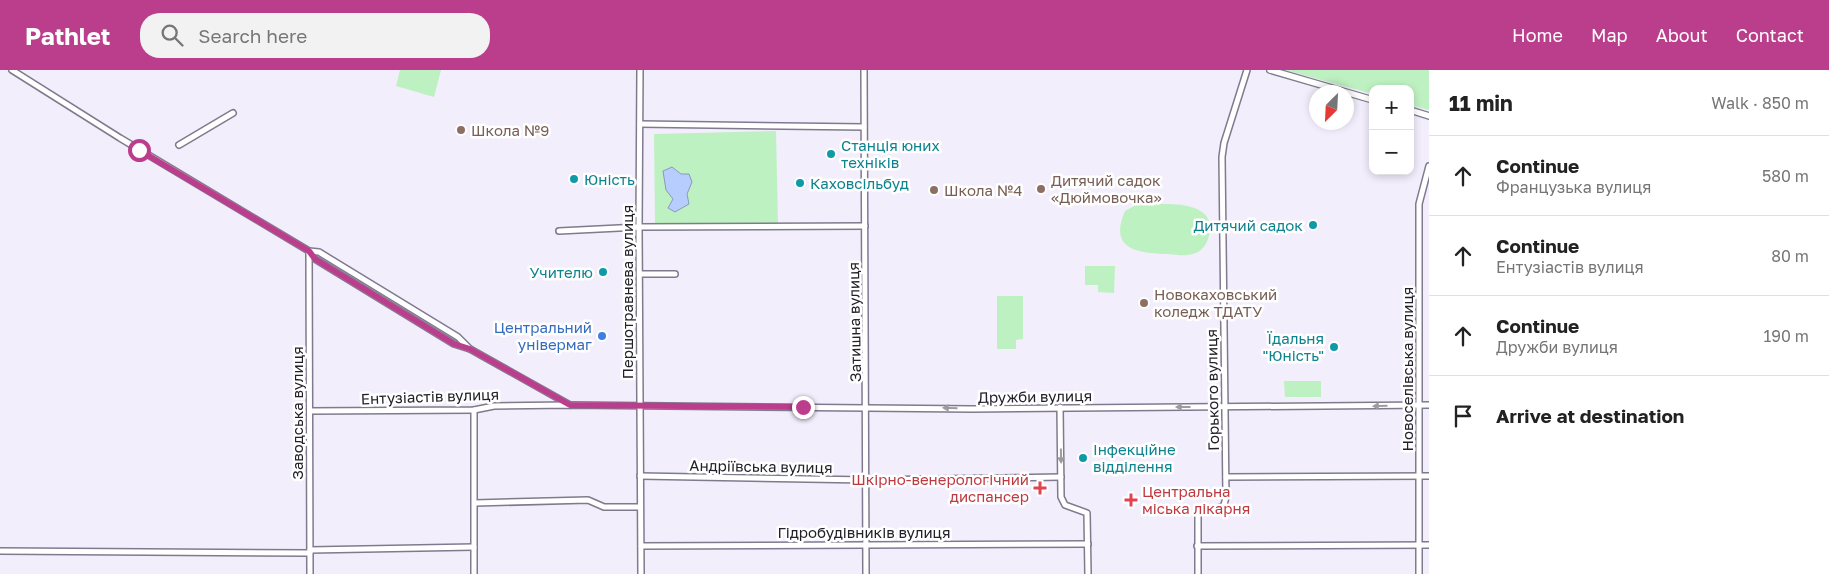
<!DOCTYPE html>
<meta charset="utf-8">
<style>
:root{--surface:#fff;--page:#f2f2f2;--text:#222;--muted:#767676;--line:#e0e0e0;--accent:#bb3e8d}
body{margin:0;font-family:"Golos Text",sans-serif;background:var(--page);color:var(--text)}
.controls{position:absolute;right:15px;top:15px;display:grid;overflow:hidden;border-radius:10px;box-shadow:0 2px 8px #0003}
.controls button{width:45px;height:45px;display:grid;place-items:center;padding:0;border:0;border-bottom:1px solid var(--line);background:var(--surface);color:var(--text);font:25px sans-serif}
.compass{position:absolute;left:1309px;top:15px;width:45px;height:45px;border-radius:50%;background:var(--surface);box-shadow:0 2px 8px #0003;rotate:204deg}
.stop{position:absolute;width:15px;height:15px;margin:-11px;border:4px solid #bb3e8d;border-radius:50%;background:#fff}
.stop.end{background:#bb3e8d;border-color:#fff;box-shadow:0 1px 5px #0008}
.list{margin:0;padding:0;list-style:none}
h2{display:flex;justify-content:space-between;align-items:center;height:65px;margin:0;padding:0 20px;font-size:21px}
h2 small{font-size:16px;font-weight:400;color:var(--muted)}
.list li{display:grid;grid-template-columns:32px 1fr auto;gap:15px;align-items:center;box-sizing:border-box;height:80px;padding:0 20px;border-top:1px solid var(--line)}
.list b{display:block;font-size:19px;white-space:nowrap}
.list p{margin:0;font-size:16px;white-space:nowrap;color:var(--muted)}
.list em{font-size:16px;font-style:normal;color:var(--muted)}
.icon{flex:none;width:28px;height:28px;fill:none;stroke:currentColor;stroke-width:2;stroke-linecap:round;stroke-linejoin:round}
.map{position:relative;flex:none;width:1429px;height:504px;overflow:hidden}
header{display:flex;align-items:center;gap:30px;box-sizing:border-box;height:70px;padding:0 25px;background:var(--accent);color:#fff}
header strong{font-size:24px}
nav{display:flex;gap:28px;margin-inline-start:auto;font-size:18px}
.search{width:350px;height:45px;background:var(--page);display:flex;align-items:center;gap:12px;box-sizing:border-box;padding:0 18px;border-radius:20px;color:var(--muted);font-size:19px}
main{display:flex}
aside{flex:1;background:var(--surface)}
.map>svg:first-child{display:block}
.green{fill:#bef1c1}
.water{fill:#b6cdfd;stroke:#8a99bd}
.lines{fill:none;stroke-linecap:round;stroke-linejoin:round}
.minor-casing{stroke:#807a8e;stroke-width:8}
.tertiary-casing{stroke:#807a8e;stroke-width:8}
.minor{stroke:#fff;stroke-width:5}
.tertiary{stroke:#fff;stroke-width:5.5}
.oneway{fill:#9c9b9f}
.route{stroke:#bb3e8d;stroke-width:6}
.education-dot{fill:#8d6e63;stroke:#fff;stroke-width:2}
.culture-dot{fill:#0f9aa8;stroke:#fff;stroke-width:2}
.shop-dot{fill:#3f7fe0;stroke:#fff;stroke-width:2}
.health-dot{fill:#e0444e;stroke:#fff;stroke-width:2}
.labels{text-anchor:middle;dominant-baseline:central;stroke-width:5;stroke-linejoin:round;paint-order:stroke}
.education-label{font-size:15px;fill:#785e54;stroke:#fff;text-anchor:start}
.culture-label{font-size:15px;fill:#0d838f;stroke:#fff;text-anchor:start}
.street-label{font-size:15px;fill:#232129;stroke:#fff}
.shop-label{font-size:15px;fill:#366cbe;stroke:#fff;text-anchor:end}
.health-label{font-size:15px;fill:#be3a42;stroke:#fff;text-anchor:end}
</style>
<header>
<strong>Pathlet</strong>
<div class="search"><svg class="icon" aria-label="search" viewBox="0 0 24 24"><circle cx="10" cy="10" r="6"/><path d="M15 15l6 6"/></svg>Search here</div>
<nav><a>Home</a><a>Map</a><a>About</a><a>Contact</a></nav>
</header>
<main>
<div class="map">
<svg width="1429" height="504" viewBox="0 0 1429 504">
<rect width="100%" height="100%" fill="#f2eefc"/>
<g class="green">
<polygon points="400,0 441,0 434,27 396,16"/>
<polygon points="1285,0 1429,0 1429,40 1410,35 1410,19 1373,19 1373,24"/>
<polygon points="776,61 778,155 655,155 654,64"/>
<path d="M 1136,135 C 1156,135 1211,127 1210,159 C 1209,169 1206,177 1198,182 C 1189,187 1178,185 1168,184 C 1138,183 1108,180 1125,141 Z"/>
<polygon points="1085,196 1115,196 1114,223 1098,222 1098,215 1085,215"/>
<polygon points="997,226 1023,226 1023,269 1016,270 1016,279 997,279"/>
<polygon points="1284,311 1321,311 1321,327 1285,327"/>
</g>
<polygon class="water" points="672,97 681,104 689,104 692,112 687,124 689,134 675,142 668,138 673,129 666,120 663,101"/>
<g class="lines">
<g class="minor-casing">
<g id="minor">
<polyline points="12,0 120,68 309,181 315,189 454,274 470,279"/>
<polyline points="640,0 639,157 641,504"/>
<polyline points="864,0 866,504"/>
<polyline points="640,54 864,57"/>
<polyline points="179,75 233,43"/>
<polyline points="559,161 639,157 865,156"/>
<polyline points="309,181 319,182 458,267 470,279 570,335"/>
<polyline points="309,182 310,504"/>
<polyline points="640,204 675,204"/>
<polyline points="1060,337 1061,427 1065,435 1087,443 1088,504"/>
<polyline points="474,340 474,504"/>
<polyline points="310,341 474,340 494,336 570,335 972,339 1429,335"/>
<polyline points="640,406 867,410 1061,407"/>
<polyline points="1226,407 1429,406"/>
<polyline points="475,433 588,430 604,437 640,437"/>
<polyline points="641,476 1088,474"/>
<polyline points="1197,476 1429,475"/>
<polyline points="310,480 474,477"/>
<polyline points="0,481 310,483"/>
<path d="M 1198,504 L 1198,444 C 1206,438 1216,441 1224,435 L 1226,427 L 1222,87 L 1224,73 L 1247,0"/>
<polyline points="1419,504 1419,134 1429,96"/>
</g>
</g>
<g class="tertiary-casing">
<g id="tertiary">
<polyline points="1270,0 1373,30"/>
<polyline points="1410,40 1429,46"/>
</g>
</g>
<use href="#minor" class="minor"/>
<use href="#tertiary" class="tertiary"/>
</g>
<defs><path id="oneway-solid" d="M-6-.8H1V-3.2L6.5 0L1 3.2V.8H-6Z" transform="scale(1.25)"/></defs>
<g class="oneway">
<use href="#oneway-solid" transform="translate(1380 336) rotate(179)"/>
<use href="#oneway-solid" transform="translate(1183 337) rotate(180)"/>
<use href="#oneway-solid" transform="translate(950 338) rotate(-179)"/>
<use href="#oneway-solid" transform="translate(1061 386) rotate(89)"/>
</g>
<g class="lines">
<polyline class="route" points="139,80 309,181 315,189 454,274 470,279 570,335 803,337"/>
</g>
<g class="education-dot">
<circle cx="461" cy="60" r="5"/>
<circle cx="1041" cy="119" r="5"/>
<circle cx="934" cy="120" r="5"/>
<circle cx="1144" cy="233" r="5"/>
</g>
<g class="culture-dot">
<circle cx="831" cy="84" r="5"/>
<circle cx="574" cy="109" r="5"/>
<circle cx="800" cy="113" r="5"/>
<circle cx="1313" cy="155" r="5"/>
<circle cx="603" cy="202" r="5"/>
<circle cx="1334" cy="277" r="5"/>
<circle cx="1083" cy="388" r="5"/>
</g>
<circle class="shop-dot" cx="602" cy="266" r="5"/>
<g class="health-dot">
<path d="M1037.5 410.5h5v5h5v5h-5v5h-5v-5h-5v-5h5z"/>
<path d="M1128.5 422.5h5v5h5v5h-5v5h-5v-5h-5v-5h5z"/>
</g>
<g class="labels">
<g class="education-label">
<text x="471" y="60">Школа №9</text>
<text x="1051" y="110">Дитячий садок<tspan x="1051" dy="17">«Дюймовочка»</tspan></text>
<text x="944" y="120">Школа №4</text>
<text x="1154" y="224">Новокаховський<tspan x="1154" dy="17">коледж ТДАТУ</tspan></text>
</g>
<g class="culture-label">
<text x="841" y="75">Станція юних<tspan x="841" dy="17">техніків</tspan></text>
<text x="584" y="109">Юність</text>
<text x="810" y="113">Каховсільбуд</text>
<text x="1303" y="155" text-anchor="end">Дитячий садок</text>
<text x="593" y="202" text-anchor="end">Учителю</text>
<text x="1324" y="268" text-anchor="end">Їдальня<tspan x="1324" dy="17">"Юність"</tspan></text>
<text x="1093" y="379">Інфекційне<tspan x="1093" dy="17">відділення</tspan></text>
</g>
<g class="street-label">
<text transform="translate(627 222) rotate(-90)">Першотравнева вулиця</text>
<text transform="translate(854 252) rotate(-91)">Затишна вулиця</text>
<text transform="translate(1407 299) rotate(-90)">Новоселівська вулиця</text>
<text transform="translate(1212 320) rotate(-91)">Горького вулиця</text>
<text transform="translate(430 326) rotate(-2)">Ентузіастів вулиця</text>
<text transform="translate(1035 326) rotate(-1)">Дружби вулиця</text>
<text transform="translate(297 343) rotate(-90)">Заводська вулиця</text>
<text transform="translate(761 396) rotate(1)">Андріївська вулиця</text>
<text x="864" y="462">Гідробудівників вулиця</text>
</g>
<g class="shop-label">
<text x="592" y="257">Центральний<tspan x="592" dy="17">універмаг</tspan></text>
</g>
<g class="health-label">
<text x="1029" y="409">Шкірно-венерологічний<tspan x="1029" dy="17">диспансер</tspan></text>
<text x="1142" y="421" text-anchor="start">Центральна<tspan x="1142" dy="17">міська лікарня</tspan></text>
</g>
</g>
</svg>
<div class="controls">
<button>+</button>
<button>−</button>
</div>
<svg class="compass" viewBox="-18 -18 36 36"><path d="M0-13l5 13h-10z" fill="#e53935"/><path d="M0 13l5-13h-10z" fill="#767676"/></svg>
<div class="stop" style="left:139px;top:80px"></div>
<div class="stop end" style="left:803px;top:337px"></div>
</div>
<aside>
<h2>11 min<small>Walk · 850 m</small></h2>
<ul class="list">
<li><svg class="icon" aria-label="ahead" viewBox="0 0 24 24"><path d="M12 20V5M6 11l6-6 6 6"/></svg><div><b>Continue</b><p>Французька вулиця</p></div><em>580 m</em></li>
<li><svg class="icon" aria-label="ahead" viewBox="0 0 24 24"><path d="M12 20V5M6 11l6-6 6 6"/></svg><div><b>Continue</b><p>Ентузіастів вулиця</p></div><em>80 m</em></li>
<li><svg class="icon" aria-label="ahead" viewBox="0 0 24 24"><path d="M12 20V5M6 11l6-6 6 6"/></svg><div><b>Continue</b><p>Дружби вулиця</p></div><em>190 m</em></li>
<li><svg class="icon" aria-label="arrive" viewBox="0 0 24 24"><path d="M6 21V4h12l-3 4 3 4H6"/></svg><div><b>Arrive at destination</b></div></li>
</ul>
</aside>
</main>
